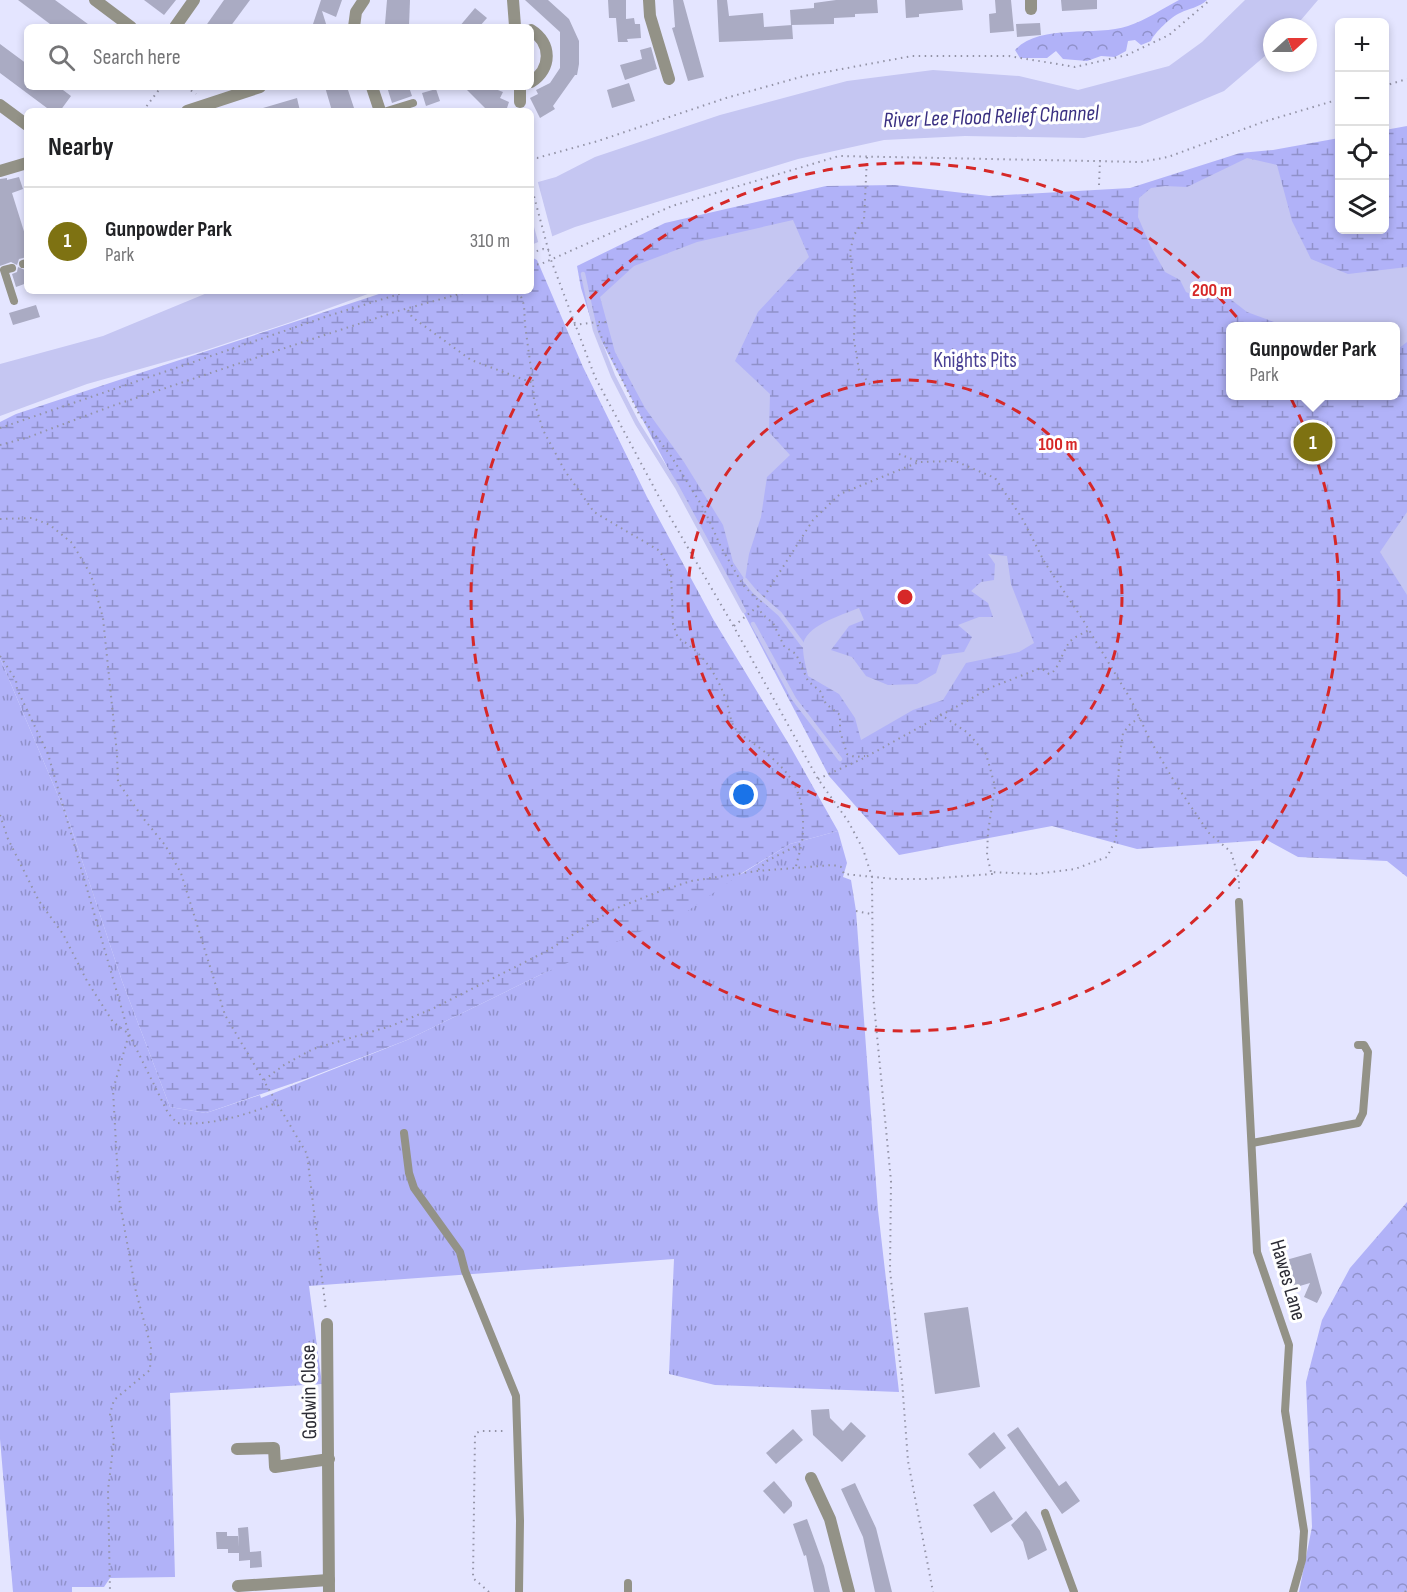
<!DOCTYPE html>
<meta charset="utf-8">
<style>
:root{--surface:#fff;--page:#f2f2f2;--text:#202124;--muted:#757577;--line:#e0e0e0;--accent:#7e7212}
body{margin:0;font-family:"Sofia Sans Condensed",sans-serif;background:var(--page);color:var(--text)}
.controls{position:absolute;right:18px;top:18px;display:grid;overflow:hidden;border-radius:9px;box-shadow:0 3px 9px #0003}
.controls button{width:54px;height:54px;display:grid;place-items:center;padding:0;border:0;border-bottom:2px solid var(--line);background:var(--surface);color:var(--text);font:30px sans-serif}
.compass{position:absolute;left:1263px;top:18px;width:54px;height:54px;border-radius:50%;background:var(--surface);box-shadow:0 3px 9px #0003;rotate:69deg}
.you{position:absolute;left:744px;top:795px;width:21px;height:21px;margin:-15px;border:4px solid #fff;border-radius:50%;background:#1a73e8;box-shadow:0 0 0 9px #1a73e833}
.badge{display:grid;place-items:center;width:39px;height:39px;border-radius:50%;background:var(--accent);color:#fff;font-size:20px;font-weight:700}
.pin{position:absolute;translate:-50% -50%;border:3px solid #fff;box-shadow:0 2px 6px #0006}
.popup{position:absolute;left:1226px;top:322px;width:174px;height:78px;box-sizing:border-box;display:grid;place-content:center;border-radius:9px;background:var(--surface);filter:drop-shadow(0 2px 4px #0005);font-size:20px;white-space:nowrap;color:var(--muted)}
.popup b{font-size:22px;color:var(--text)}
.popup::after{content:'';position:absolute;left:50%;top:100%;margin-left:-12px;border:12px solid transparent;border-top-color:var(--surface)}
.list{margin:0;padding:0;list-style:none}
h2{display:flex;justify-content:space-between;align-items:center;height:78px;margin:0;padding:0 24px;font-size:26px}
h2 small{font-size:20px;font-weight:400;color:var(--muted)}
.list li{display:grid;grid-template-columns:39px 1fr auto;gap:18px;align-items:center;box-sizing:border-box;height:108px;padding:0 24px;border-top:2px solid var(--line)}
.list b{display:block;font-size:22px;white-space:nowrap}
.list p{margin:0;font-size:20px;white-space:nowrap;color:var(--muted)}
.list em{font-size:20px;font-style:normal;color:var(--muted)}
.icon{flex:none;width:33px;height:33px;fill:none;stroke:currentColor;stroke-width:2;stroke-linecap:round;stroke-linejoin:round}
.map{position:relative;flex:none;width:1407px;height:1592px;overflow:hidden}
.search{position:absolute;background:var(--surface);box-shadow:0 3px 9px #0003;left:24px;top:24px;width:510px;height:66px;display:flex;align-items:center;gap:15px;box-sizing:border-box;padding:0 21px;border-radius:9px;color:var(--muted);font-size:22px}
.panel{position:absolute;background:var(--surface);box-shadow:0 3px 9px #0003;left:24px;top:108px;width:510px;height:186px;border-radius:9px}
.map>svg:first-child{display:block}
.grass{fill:url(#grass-tufts)}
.forest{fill:url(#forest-crowns)}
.wetland{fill:url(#wetland-marsh);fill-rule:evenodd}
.water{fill:#c5c6f2}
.pier{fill:#e4e5ff}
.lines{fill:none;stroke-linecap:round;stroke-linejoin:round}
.stream{stroke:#c5c6f2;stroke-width:4.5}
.building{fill:#aaabc3}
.path{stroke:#9393a6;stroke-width:2;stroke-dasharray:1.5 4.5;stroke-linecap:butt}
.lane{stroke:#939287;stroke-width:8}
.street{stroke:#939287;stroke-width:12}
.ring{fill:none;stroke:#d62828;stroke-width:3;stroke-dasharray:10 8}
.labels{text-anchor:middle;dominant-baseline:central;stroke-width:6;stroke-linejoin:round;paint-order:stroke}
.park-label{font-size:21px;fill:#494094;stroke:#fff}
.street-label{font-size:21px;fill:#2c2c35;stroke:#fff}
.water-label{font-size:22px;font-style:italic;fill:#3a3082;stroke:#fff}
.centre{fill:#d62828;stroke:#fff;stroke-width:3}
.ring-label{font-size:18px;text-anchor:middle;font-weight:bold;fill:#d62828;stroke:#fff;stroke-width:6;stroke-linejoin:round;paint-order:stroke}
</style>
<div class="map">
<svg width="1407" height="1592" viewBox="0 0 1407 1592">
<defs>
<pattern id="grass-tufts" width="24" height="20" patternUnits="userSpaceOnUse" patternTransform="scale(1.5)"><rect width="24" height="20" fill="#b1b2f8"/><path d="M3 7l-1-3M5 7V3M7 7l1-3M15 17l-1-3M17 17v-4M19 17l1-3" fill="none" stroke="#9091ca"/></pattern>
<pattern id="forest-crowns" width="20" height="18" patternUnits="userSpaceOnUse" patternTransform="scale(1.5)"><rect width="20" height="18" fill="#b1b2f8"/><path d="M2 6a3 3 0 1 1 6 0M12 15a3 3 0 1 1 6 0" fill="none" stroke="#9091ca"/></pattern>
<pattern id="wetland-marsh" width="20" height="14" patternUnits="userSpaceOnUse" patternTransform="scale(1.5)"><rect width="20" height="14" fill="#b1b2f8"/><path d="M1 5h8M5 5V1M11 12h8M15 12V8" fill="none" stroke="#9091ca"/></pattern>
</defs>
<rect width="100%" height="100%" fill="#e4e5ff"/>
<polygon class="grass" points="0,658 70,824 122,981 170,1107 206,1113 260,1095 261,1098 407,1040 544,973 743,873 790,844 838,831 847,863 843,877 851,880 856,911 878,1210 899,1392 715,1385 669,1374 674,1259 309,1286 322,1384 170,1393 175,1577 110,1578 104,1587 72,1587 72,1592 13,1592 0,1439"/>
<g class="forest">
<path d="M 1179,0 L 1207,0 C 1198,8 1190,8 1180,13 C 1172,16 1154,33 1151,41 L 1141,45 L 1135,40 L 1128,41 L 1126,51 L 1115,57 L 1101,56 L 1087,61 L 1063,59 L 1056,51 L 1047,58 L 1020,58 L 1015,50 C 1040,23 1096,37 1128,26 C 1146,20 1162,9 1179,0 Z"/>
<polygon points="1407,1202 1407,1592 1299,1592 1312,1527 1306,1382 1322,1320 1350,1268"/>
</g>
<g class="wetland">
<path d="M 1407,126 L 1407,877 L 1387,861 L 1298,857 L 1267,840 L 1137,849 L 1052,826 L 899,855 L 829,776 L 592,323 L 581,288 L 577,266 L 665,223 L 826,186 L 895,185 L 989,196 L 1130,188 L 1240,153 L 1273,150 L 1339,138 L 1340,230 L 1384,230 L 1385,130 ZM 1230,326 L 1396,326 L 1396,396 L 1230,396 Z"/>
<polygon points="531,257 537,260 583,367 647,497 713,619 790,746 838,831 790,844 742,873 686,912 544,973 407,1040 308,1078 206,1113 170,1107 122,981 70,824 0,658 0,422 16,414 388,291 531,291"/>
</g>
<g class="water">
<polygon points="1245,0 1318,0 1295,27 1272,27 1272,50 1224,91 1140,126 1084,138 965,136 884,140 798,159 575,227 531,245 531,184 556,177 595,157 720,115 847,81 933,70 1019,76 1078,90 1169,66 1202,42"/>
<polygon points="1247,158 1277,165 1292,221 1311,259 1348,274 1407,267 1407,342 1398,349 1396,373 1396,326 1285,326 1247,312 1229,298 1219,295 1195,296 1186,292 1180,280 1165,272 1150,245 1138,217 1139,198 1151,188 1165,186 1187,187"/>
<polygon points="793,220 809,257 758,312 735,361 770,394 769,432 790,455 767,477 761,517 749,554 745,580 733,562 723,525 684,462 645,408 615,352 600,297 634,266 697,242"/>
<polygon points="212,291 376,291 291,322 200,352 87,384 0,416 0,364 103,336"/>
<polygon points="1407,512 1407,595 1380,552"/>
<path d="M 988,554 L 1007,556 L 1011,584 L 1034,643 L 1019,652 L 966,663 L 943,700 L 913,710 L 861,740 L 855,718 L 839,694 L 808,676 C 806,667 803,657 803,647 C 803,626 842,615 859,608 L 864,620 L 849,626 L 831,650 L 852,657 L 866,676 L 888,685 L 917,684 L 936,673 L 942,655 L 964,652 L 972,637 L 958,625 L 979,617 L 993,617 L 988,603 L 971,591 L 981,582 L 994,580 L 995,564 Z"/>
</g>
<polygon class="pier" points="537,179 553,239 539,245 531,216 531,181"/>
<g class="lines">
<g class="stream">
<polyline points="583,274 595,330 613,376 637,423 677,487 744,611"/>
<polyline points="745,580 755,592 780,614 803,645"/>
<polyline points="753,624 794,699 840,759"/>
</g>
</g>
<g class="building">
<polygon points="18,0 55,0 92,27 54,27"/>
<polygon points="144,0 176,0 164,15"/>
<polygon points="224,0 250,0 230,27 205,27"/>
<polygon points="321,0 342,0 336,17 322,11 327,27 312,27"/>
<polygon points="387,0 410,0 409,26 385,24"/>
<polygon points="525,0 548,0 569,19 579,41 579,64 577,75 575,75 553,106 555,109 540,118 530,98 538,94 536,90 550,83 560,68 560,32"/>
<polygon points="608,0 626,0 626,19 634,18 635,24 640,24 641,38 627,39 628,42 618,42 616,18 609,18"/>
<polygon points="673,0 683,0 704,77 688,81 672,28 675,27"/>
<polygon points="717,0 727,0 729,16 763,13 764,27 792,25 793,39 719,42"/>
<polygon points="836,0 877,0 878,13 855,14 855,17 834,18 834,24 791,25 790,10 814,8 814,3"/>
<polygon points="905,0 962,0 963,10 919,14 919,17 906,18"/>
<polygon points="995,0 1011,0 1014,31 990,33 989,14 996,13"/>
<polygon points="1061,0 1097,0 1097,9 1062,11"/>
<polygon points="475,8 487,18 479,27 459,27"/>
<polygon points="1040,23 1041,35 1017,37 1016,24"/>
<polygon points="0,44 27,64 27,87 59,87 71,96 60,111 51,111 0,73"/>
<polygon points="651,47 657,69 625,80 620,65 642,59 640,50"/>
<polygon points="629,83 635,101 612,108 607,90"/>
<polygon points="325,87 347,87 355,111 332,111"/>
<polygon points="387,87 409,87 412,96 392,103"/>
<polygon points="464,87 490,87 503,92 500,98 509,102 506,111 488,111"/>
<polygon points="436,89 440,101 426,106 422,93"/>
<polygon points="297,98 300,111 263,111 263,108"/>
<polygon points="19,177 23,189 12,193 27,241 27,257 19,259 17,265 11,262 0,266 0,179 7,178 7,180"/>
<polygon points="18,267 25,270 27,283 16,287 12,274 17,272"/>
<polygon points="36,305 40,317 13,325 9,313"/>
<polygon points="1311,1253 1322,1293 1317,1303 1304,1297 1310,1283 1293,1288 1286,1260"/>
<polygon points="968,1307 980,1387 935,1394 924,1313"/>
<polygon points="829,1409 830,1418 843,1431 851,1422 866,1436 842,1462 813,1435 811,1410"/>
<polygon points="1018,1427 1059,1486 1066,1481 1080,1501 1062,1514 1007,1435"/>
<polygon points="793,1429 803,1440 776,1464 766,1453"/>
<polygon points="994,1432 1006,1448 980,1469 968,1454"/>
<polygon points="774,1481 792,1502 792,1506 784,1514 763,1491"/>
<polygon points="855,1483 876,1528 892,1592 875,1592 863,1537 841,1489"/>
<polygon points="994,1491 1013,1519 991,1533 973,1505"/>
<polygon points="1026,1511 1040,1531 1047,1550 1028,1560 1023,1542 1011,1525"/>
<polygon points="807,1519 824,1566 830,1592 814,1592 806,1555 804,1556 793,1524"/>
<polygon points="248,1527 250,1552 261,1551 262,1567 250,1568 250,1560 239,1561 239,1553 228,1553 228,1549 217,1549 216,1532 227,1532 227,1536 238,1536 239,1547 238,1528"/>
</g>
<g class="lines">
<g class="path">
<polyline points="1384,86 1407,79"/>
<polyline points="186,87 196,94"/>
<polyline points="143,111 161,87"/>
<polyline points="531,157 537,158 598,141 726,98 804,76 912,56 1009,56 1075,67 1127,55 1169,35 1210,0"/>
<polyline points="867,157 864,220 854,235 850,252 855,294 854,340 859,370 871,386"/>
<polyline points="531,185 551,260 595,377 666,510 734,627 818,779 848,821 863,849 872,877 873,994 891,1181 890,1270 902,1381 908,1461 933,1592"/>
<polyline points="1099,185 1100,160"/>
<polyline points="531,253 543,249 549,251"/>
<polyline points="531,265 541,264 672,206 839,156 1141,162 1168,157 1263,122 1340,99"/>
<path d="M 519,291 L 524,305 L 525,325 L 533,383 L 534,401 L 543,430 L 565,471 L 594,512 L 660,551 L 671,573 L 673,624 L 678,638 C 703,652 718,676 727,703 C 729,710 730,718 733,725 C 737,733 749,740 757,746 C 795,774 807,796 802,843 L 767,861 L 758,870"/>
<polyline points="408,310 412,317 471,360 533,383"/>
<polyline points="606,322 597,322 600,334 639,414 671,456 704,509 721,547 743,585 760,602"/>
<polyline points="574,325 597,322"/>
<polyline points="0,428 331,315 409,291"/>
<polyline points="0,445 26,438 112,406 288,347 398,311 470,291"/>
<polyline points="899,454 919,462"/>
<polyline points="0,519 32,518 50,525 72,543 91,575 103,618 117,754 118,782 143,818 165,845 181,873 225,1015 307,1154 326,1311"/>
<polyline points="758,606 762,614 773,623 784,646 796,654 808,681 820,691 826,704 840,715 840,731 847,754 855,757 865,756"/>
<polyline points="734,626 758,606 813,520 840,494 919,462 955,461 995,478 1022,518 1045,563 1083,620 1131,700 1150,740 1177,786 1209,833 1231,852 1239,879 1239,891"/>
<path d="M 0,656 L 16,680 L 17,689 L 48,754 L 129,1034 L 168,1113 L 177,1123 C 211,1126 246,1115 276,1103"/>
<polyline points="940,714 968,733 986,754 995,786 988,832 987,855 991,872"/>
<path d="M 818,779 L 864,758 L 992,687 L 1041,668 L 1049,674 C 1058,672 1062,652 1069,643 C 1073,637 1082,634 1089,630"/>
<polyline points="0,815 8,839 39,901 63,934 87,981 113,1022 129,1034 113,1090 119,1198 136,1292 151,1347 150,1370 114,1400 110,1414 114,1440 108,1490 110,1592"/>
<polyline points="796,866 802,843"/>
<polyline points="856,911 871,914"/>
<polyline points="264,1080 284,1065 313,1049 391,1026 432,1009 547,951 612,910 658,892 691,881 757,871 833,865 841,867 844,874 894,879 926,879 992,874 991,872 1035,874 1075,869 1107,857 1116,839 1119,762 1123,733 1131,723 1140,718"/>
<polyline points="489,1592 473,1578 475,1434 480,1431 506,1431"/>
<polyline points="1405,1592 1407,1589"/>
</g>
<g class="lane">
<polyline points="387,111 413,103"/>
<polyline points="23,264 27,263"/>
<polyline points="12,268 4,270 14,301"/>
<polyline points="1239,902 1257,1252 1289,1345 1285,1411 1304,1531 1302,1560 1293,1592"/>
<polyline points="404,1133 409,1173 414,1188 460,1252 465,1271 516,1396 520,1521 519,1592"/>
<polyline points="1252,1143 1358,1123 1363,1113 1368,1052 1364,1045 1358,1045"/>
<polyline points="1045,1513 1074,1592"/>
<polyline points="628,1592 628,1583"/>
</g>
<g class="street">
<polyline points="95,0 131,27"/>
<polyline points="513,0 515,26"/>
<polyline points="649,0 650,16 669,79"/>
<polyline points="1031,0 1031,9"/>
<polyline points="175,27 194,0"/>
<polyline points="354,27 356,12 364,0"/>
<path d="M 531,30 C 552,43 552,69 531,82"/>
<polyline points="372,87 380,111"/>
<polyline points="520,102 520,87"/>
<polyline points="0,105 27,125"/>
<polyline points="187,111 260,87"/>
<polyline points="0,171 27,163"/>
<polyline points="327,1324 329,1592"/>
<polyline points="237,1449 274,1448 275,1467 329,1459"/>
<polyline points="811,1478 830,1519 849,1592"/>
<polyline points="238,1586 329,1580"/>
</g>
</g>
<g class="ring">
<circle cx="905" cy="597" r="217"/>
<circle cx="905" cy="597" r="434"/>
</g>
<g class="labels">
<g class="park-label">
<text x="975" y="360">Knights Pits</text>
</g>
<g class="street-label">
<text transform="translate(1288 1280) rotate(74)">Hawes Lane</text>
<text transform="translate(309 1392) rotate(-91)">Godwin Close</text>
</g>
<g class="water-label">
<text transform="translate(991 117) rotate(-2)">River Lee Flood Relief Channel</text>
</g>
</g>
<circle cx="905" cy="597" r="9" class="centre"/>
<g class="ring-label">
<text x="1212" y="296">200 m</text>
<text x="1058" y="450">100 m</text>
</g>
</svg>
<div class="controls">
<button>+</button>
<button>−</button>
<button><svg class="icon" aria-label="locate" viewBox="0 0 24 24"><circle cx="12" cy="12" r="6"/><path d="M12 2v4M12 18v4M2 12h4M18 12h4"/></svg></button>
<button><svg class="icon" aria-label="layers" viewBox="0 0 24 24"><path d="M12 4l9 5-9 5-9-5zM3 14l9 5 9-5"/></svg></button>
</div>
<svg class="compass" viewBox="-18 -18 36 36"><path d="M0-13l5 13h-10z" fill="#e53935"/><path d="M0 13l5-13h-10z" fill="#757577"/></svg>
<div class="you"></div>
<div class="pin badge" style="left:1313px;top:442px">1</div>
<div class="popup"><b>Gunpowder Park</b>Park</div>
<div class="search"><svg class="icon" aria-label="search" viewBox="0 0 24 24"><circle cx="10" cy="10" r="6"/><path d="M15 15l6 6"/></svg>Search here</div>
<section class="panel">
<h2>Nearby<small></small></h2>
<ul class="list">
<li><span class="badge">1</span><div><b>Gunpowder Park</b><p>Park</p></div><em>310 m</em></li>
</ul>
</section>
</div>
